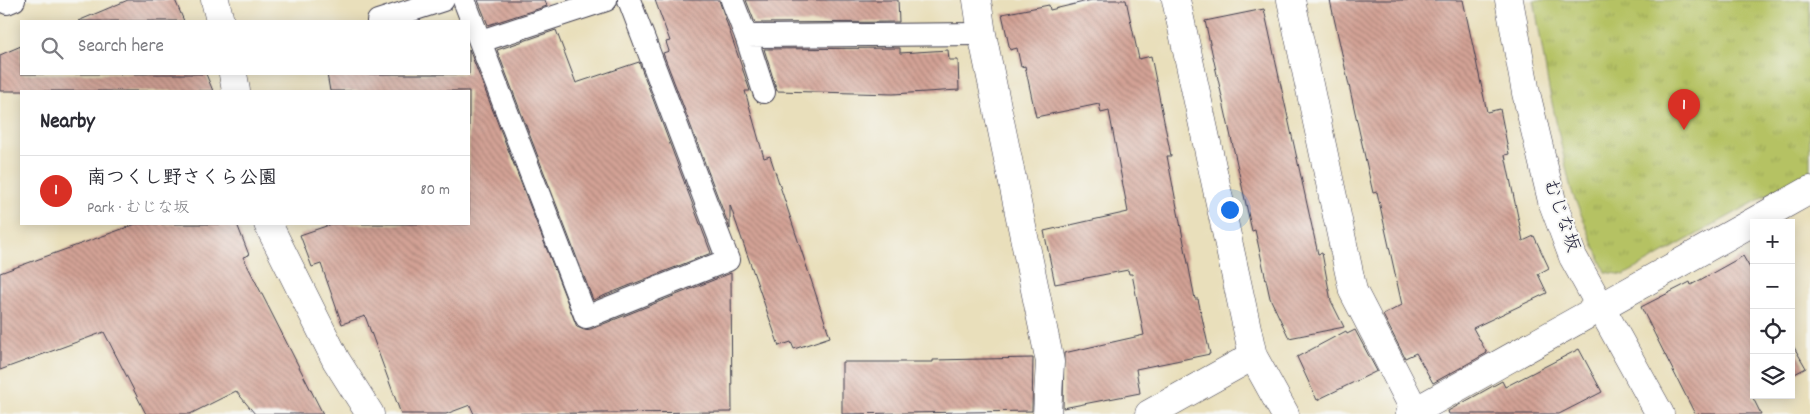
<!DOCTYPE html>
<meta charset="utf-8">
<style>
:root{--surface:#fff;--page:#f7f7f7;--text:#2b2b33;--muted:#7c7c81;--line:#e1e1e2;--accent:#d93025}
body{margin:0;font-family:Dekko,"Klee One",sans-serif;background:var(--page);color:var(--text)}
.controls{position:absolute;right:15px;bottom:15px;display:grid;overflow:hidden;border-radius:0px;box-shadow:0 2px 12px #0003}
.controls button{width:45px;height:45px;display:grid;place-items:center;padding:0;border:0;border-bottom:1px solid var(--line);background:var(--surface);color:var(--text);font:25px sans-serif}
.you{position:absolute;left:1229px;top:209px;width:18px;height:18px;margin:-12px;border:4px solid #fff;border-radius:50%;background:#1a73e8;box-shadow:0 0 0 8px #1a73e833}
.badge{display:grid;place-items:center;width:32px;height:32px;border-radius:50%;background:var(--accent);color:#fff;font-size:16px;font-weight:700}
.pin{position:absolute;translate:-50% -41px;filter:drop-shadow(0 1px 2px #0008)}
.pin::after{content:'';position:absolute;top:26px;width:18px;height:15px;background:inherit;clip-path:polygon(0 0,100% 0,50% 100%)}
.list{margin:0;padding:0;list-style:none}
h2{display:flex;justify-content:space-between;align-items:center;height:65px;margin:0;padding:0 20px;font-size:21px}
h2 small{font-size:16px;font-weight:400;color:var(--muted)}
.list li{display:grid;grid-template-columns:32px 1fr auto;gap:15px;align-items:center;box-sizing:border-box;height:70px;padding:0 20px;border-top:1px solid var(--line)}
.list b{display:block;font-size:19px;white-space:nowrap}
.list p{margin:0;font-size:16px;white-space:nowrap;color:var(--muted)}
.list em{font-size:16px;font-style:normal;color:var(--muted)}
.icon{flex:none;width:28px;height:28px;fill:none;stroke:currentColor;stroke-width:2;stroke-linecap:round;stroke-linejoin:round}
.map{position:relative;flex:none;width:1810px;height:414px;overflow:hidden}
.search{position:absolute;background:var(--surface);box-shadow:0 2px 12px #0003;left:20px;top:20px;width:450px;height:55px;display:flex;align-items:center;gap:12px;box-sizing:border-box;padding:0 18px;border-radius:0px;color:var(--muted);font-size:19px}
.panel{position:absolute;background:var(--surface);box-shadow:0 2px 12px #0003;left:20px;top:90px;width:450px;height:135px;border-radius:0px}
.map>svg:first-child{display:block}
.park{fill:url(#park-tufts);stroke:#6c7250}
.building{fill:url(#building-back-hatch)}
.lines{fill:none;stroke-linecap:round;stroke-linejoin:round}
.service-casing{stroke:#403e4e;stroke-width:24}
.minor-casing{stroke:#403e4e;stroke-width:29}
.tertiary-casing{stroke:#403e4e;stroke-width:29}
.service{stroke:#fff;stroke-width:22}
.minor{stroke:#fff;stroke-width:28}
.tertiary{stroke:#fff;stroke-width:28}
.labels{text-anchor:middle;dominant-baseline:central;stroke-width:4;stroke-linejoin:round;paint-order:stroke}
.street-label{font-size:19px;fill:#22223b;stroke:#f6f6f2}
</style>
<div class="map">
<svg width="1810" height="414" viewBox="0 0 1810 414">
<defs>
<pattern id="park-tufts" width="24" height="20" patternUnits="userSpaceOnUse" patternTransform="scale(1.25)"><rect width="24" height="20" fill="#b5c264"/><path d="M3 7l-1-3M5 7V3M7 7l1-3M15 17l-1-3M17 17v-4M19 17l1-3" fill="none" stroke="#9ba658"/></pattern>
<pattern id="building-back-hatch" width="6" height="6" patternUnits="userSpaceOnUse" patternTransform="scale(1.25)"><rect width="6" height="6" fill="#d3a295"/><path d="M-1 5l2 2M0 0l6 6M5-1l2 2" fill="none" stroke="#ab847b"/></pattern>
</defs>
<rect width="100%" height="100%" fill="#f6f6f2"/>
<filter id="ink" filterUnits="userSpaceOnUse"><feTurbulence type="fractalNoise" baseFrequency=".02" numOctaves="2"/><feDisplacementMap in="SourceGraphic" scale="10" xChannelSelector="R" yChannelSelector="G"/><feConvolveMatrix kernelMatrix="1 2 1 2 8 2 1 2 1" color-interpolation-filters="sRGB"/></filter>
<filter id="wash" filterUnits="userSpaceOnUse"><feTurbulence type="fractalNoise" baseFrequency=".0096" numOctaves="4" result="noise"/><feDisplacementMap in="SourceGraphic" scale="20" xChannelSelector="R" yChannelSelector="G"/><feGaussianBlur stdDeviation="1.12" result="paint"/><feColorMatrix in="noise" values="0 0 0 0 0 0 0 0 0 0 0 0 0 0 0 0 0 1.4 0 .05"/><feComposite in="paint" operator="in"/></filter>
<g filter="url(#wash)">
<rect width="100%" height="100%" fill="#e9dfbb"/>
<polygon class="park" points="1534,0 1810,0 1810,171 1624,275 1605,272 1571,190 1549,89"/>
<g id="blocks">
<g class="building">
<polygon points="128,0 175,0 184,21 78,21"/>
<polygon points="478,0 545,0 547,6 488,25"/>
<polygon points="655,0 719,0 750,91 745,91 764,158 770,156 830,337 794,349 791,342 779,346 730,205 730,229 663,53 669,51 666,42 670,41"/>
<polygon points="746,0 898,0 899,22 755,23"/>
<polygon points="1092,0 1126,0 1139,59 1151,56 1171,156 1167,156 1195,299 1198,299 1210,354 1136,369 1140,393 1063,408 1064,353 1144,335 1132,274 1129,274 1128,270 1055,284 1044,231 1128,212 1109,111 1101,113 1099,104 1036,117 1025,66 1021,67 1017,48 1010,50 1002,14 1049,5 1050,10"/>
<polygon points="1330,0 1463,0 1487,112 1500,109 1509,154 1505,155 1523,241 1534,236 1549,268 1538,274 1547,293 1473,328 1487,353 1433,383 1416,353 1405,358 1383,315 1402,305 1377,192 1373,193"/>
<polygon points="1264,9 1318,254 1322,253 1331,301 1344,327 1289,338 1270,298 1255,230 1252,231 1205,21"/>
<polygon points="556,30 576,83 639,62 711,253 593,300 497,50"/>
<polygon points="21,46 21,74 206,74 213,91 0,91 0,55"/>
<polygon points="900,48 900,53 948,50 949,60 958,60 959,90 893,94 777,91 764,49"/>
<polygon points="469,49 577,327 584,330 591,329 731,273 732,412 474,414 470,405 446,414 401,414 365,316 342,324 321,264 312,267 300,235 332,224 469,224 469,91 330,91 327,74 469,74"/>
<polygon points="136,224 237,224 249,255 243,257 323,414 255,414 236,391 190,414 146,414 104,332 0,370 0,273"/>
<polygon points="1743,256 1754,275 1754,395 1752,396 1761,414 1695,414 1641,307 1690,282 1691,285"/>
<polygon points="1355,330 1377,371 1317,400 1297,357 1346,331 1347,334"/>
<polygon points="1791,342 1806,368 1791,376"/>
<polygon points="1579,349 1602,392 1559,414 1449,414 1448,411 1502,381 1505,387"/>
<polygon points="1033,358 1032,411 842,414 842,362 933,362 933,360"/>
</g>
</g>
</g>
<g filter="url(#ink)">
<use href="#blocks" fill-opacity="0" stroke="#403e4e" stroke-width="1"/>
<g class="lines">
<g class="service-casing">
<g id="service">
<polyline points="5,0 7,3 14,0"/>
<polyline points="464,0 586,317 728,260 629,0"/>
<polyline points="732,0 746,36"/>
<polyline points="378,21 443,0"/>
<polyline points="481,41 606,0"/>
<polyline points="764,92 746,36 982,34"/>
</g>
</g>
<g class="minor-casing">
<g id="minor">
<polyline points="215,0 220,21"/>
<polyline points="977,0 982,34 1050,362 1047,414"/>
<polyline points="1176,0 1253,356 1285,414"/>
<polyline points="1291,0 1353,291 1415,411"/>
<polyline points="233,74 236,91"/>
<polyline points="268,224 336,360 370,414"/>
<polyline points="1149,414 1253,356"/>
<polyline points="1410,414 1810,190"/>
</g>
</g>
<g class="tertiary-casing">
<polyline id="tertiary" points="1509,0 1526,93 1552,201 1573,257 1660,414"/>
</g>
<use href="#service" class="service"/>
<use href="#minor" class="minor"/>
<use href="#tertiary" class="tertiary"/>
</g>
</g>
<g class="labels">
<g class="street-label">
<text transform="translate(1560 216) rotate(71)">むじな坂</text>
</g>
</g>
</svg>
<div class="controls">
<button>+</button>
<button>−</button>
<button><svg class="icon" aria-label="locate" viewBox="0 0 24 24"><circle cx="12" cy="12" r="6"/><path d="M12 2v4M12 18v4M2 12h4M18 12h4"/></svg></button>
<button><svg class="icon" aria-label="layers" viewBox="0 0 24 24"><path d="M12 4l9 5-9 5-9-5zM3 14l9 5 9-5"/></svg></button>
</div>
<div class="you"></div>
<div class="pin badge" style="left:1684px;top:130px">1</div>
<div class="search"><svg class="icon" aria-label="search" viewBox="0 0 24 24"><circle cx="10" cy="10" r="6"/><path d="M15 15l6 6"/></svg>Search here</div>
<section class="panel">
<h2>Nearby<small></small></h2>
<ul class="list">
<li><span class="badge">1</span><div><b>南つくし野さくら公園</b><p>Park · むじな坂</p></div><em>80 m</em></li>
</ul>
</section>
</div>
